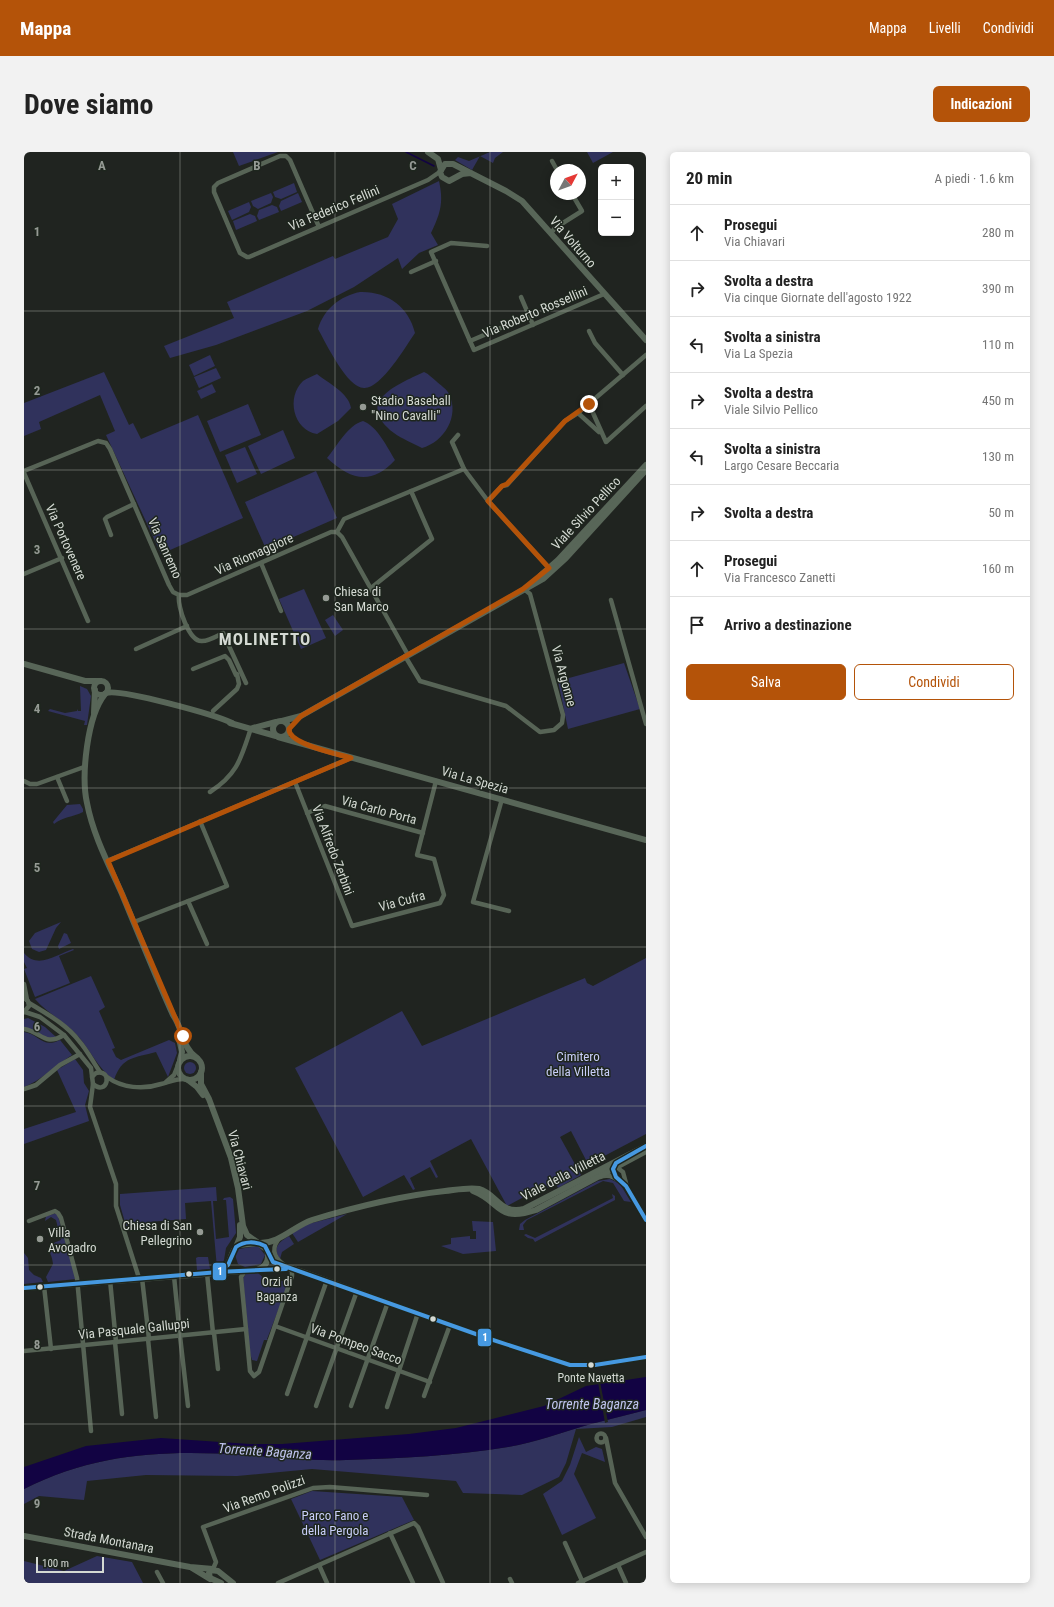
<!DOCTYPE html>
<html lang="it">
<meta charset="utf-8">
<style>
:root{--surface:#fff;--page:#f2f2f2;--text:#222;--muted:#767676;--line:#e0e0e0;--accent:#b45309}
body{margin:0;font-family:"Roboto Condensed",sans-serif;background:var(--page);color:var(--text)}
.controls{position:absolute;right:12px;top:12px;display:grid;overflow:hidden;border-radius:6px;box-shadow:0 2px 10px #0003}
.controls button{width:36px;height:36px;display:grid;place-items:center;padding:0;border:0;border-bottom:1px solid var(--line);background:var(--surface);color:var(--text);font:20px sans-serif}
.compass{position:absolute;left:526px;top:12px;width:36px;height:36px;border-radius:50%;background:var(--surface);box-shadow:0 2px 10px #0003;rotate:49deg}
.scale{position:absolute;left:12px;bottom:10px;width:68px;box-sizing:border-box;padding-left:4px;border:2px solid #d4d9d3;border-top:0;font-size:11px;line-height:14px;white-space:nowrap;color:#d4d9d3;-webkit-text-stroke:3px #1e261e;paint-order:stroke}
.stop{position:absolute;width:12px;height:12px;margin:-9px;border:3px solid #b45309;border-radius:50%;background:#fff}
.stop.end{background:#b45309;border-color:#fff;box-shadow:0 1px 4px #0008}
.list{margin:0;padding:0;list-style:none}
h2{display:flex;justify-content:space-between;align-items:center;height:52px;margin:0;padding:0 16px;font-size:17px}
h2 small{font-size:13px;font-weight:400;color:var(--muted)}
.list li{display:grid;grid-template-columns:26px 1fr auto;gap:12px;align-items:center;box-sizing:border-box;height:56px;padding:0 16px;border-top:1px solid var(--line)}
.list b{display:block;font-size:15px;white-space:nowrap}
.list p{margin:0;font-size:13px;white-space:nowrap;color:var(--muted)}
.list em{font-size:13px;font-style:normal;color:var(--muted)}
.actions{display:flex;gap:8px;padding:12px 16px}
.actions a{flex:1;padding:9px 0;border:1px solid var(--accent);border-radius:6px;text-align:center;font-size:14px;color:var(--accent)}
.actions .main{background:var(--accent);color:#fff}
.icon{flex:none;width:22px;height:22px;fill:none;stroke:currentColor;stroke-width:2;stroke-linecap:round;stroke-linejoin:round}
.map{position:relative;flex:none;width:622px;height:1431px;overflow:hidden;border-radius:6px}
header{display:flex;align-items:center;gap:24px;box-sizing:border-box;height:56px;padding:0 20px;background:var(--accent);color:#fff}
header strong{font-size:19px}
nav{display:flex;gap:22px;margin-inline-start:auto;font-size:14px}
.intro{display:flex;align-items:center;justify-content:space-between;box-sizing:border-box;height:96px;padding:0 24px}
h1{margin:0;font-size:28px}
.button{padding:10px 18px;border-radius:6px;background:var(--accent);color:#fff;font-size:14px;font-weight:700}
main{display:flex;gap:24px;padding:0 24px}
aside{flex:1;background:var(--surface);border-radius:6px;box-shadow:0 2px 10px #0003}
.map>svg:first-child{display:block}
.green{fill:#30325c}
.water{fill:#120343}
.pier{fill:#202420}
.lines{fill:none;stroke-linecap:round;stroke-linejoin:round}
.stream{stroke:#120343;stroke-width:1.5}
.street{stroke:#576456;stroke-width:4.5}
.secondary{stroke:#586658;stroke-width:6}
.bus-1-casing{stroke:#1e261e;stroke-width:7}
.bus-1{stroke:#4699e1;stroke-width:4}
.route{stroke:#b45309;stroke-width:5}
.grid{fill:none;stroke:#959a94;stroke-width:1;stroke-opacity:0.55}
.poi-dot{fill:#959a94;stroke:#1e261e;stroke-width:1.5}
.bus-dot{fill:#d4d9d3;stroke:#1e261e;stroke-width:1.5}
.labels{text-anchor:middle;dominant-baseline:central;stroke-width:3;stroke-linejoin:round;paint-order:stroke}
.bus-label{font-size:12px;fill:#d4d9d3;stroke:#1e261e}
.street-label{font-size:13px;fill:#d4d9d3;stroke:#1e261e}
.poi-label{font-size:13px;fill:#d4d9d3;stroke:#1e261e;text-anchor:start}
.park-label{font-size:13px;fill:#c9cef9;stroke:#1e261e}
.water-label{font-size:14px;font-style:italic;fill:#bfc3ee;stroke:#1e261e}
.district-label{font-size:17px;font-weight:bold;letter-spacing:1px;fill:#d4d9d3;stroke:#1e261e}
.grid-label{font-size:13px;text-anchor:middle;font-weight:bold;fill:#959a94;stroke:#1e261e;stroke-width:3;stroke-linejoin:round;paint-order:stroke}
.line-badge{stroke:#1e261e;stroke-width:1.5}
.badge-label{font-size:11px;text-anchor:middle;font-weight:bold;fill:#fff}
</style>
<header>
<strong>Mappa</strong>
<nav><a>Mappa</a><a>Livelli</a><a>Condividi</a></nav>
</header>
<div class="intro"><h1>Dove siamo</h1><a class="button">Indicazioni</a></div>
<main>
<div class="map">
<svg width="622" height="1431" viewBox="0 0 622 1431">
<rect width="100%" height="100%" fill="#202420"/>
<g class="green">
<polygon points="209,0 254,0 215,14"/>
<polygon points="466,0 479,0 471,6 469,11 456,4 448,18 431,8 434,5 445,9"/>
<polygon points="563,0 589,0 569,11"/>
<path d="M 415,29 C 420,51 416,62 407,81 L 414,93 L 395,101 L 378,117 L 374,106 L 330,135 L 283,159 L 192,193 L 146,206 L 140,194 L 210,166 L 203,150 L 309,104 L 311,107 L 364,85 L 374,67 L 368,52 Z"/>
<polygon points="270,31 273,40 257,47 251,45 249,40"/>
<polygon points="247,41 249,45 247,51 234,57 229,54 227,49"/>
<polygon points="274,41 278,50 257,59 255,54 257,49"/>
<polygon points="225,50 227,55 225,60 208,68 204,59"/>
<polygon points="248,53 253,55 255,60 235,68 233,64 235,58"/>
<polygon points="226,62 231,64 233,69 212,78 209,69"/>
<path d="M 336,140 C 363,139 385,155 391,181 C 382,194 357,237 340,236 C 323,236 302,191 294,177 C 300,157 316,144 336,140 Z"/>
<polygon points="186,203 191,214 170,224 165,213"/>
<polygon points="192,216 197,226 175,236 170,225"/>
<polygon points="80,220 105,273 109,271 117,287 174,263 219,366 137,402 82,283 91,279 76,243 15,270 17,277 0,284 0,251"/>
<path d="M 400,220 C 405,222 408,226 412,229 C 416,233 423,237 425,242 C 436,264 420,290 398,296 C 389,291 378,287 370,281 C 330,250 372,233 400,220 Z"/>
<path d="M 293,222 C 304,231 325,241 327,256 L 314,269 L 293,282 C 269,278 262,245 279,229 C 283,226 289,224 293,222 Z"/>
<polygon points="188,232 192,240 177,247 173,239"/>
<polygon points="224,252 237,283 196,300 183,269"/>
<path d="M 339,269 C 354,275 363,295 371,308 C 347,334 327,328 303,306 C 313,294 324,273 339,269 Z"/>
<polygon points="259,278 271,306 237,322 224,294"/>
<polygon points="221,295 233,322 213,331 201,303"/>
<polygon points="292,319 313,366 242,397 221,350"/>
<polygon points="280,437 302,486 277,497 255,447"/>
<polygon points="309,463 319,478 311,484 301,468"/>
<polygon points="600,511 616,557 544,577 534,529"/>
<polygon points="56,534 63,537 67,544 63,573 60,573 61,569 24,559 26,557 41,561 53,559 53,557 54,559 57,559"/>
<path d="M 56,652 L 59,657 L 59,660 C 49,665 38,665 30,672 L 29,670 L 43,653 Z"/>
<polygon points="37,770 32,776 22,798 15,800 8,797 5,789 11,781"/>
<polygon points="40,781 43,782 47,791 35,797 34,794"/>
<path d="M 49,797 L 50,798 L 35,804 L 46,831 L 11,845 L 0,817 L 3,816 L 0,810 L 0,801 C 14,818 33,802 49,797 Z"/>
<polygon points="622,806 622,982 567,1011 563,1010 547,979 536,985 557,1023 534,1036 532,1032 524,1036 522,1033 483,1054 447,987 406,1009 414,1025 412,1026 406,1015 386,1026 391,1037 389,1038 380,1023 339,1045 271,916 378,859 398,894 561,826 563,831 569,834"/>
<path d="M 67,824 L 81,855 L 75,859 L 91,896 L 88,897 L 92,905 L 97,908 L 145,888 L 151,891 L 153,901 L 144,925 L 132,900 C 111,906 98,904 90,928 C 73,916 65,895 51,881 C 38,868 22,860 11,847 Z"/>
<polygon points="4,866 21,875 32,885 25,887 0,875 0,867"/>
<path d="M 0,880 C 15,882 18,897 36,888 L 48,903 C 32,913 16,929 0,935 Z"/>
<polygon points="51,907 59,918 60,931 65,939 61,953 65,969 0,992 0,977 52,960 33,918"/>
<circle cx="166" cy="916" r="6"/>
<polygon points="586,1027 596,1032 607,1050 600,1049 589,1031 579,1029 503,1068 499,1073 500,1078 495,1078 496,1072 501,1068 574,1029"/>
<polygon points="192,1035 193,1049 189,1049 192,1087 205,1085 202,1048 199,1048 200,1046 206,1045 209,1047 212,1081 202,1096 200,1108 195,1116 193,1116 187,1049 161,1051 162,1067 124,1070 124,1072 102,1074 96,1053 96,1042"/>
<polygon points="588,1042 591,1044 591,1048 511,1090 509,1087 504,1086 500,1083 502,1082 511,1086 589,1046"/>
<path d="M 33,1061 L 52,1127 L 24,1130 L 22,1125 L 29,1112 C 28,1098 17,1095 37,1088 L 32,1068 L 27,1065 L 21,1069 L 22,1064 Z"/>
<polygon points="323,1062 274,1090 268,1081 284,1072"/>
<polygon points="448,1069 469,1070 472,1099 439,1102 417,1094 427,1092 427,1086 446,1084 446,1087 452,1087 452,1079 449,1079"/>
<path d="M 265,1084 L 270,1092 L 258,1100 L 256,1107 C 248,1096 255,1090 265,1084 Z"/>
<polygon points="234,1094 241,1103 237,1112 221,1115 214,1112 211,1103 215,1097"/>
<polygon points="0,1101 4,1106 5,1118 10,1123 17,1126 19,1130 0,1132"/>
<polygon points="174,1105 184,1105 186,1117 173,1118 172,1106"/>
<polygon points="234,1121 244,1130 259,1129 264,1133 243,1187 244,1188 240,1188 233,1209 228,1208 226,1201 219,1126 222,1122"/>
<path d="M 622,1258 L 622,1265 L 588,1275 L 552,1277 L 542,1311 L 535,1325 L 498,1343 L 439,1341 L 432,1329 L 288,1317 L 213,1324 L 122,1323 L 63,1329 L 60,1348 L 15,1344 L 0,1352 L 0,1337 C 73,1300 143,1298 223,1303 C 257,1306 289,1309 322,1308 C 376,1306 431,1304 484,1295 C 512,1290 539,1280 567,1272 C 585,1267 604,1263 622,1258 Z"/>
<polygon points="555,1285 562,1300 572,1295 578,1297 581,1310 558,1301 550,1322 572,1366 538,1383 519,1342 538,1329 546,1313"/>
<polygon points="288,1339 378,1345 390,1368 296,1408 267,1347"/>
<polygon points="73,1404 108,1410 119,1431 0,1431 0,1409 40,1419"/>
</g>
<path class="water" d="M 622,1225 L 622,1258 C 604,1263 585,1267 567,1272 C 539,1280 512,1290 484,1295 C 431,1304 376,1306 322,1308 C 289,1309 257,1306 223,1303 C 143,1298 73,1300 0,1337 L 0,1315 L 62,1294 L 137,1286 L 226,1292 L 258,1292 L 385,1282 L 432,1276 L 520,1254 L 562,1234 Z"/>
<polygon class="pier" points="574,1230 576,1230 584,1270 581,1271"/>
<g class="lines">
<polyline class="stream" points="382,0 410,14"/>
<g class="street">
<polyline points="528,9 533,18"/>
<polyline points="295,75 266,8 262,4 256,4 194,31 190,35 190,40 216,101 223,105 225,105 404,28 417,19"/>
<polyline points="527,81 531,76 558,59 548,42"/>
<polyline points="463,94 427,91 407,100 446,189 505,164"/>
<polyline points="387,120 412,109"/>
<polyline points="497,145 509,173"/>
<polyline points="565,179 571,191 599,223"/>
<polyline points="446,189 450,198 580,142"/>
<polyline points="565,252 582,290 622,254"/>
<polyline points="554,261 575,280"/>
<polyline points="434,283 428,290 440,317 464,349 525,416"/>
<path d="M 0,319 L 74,289 L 82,291 L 86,297 L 145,433 L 149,440 L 155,443 C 153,454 165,490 178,489 C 185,489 193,484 199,481 L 222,531"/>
<polyline points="0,321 64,469"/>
<polyline points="464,349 478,334 483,333 541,269 554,261 622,203"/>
<polyline points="87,383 81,367 83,365 110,352"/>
<polyline points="237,411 257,459"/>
<polyline points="0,422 38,406"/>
<polyline points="347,436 408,387 387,339"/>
<polyline points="155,443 163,443 307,380 313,380"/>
<polyline points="587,448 622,572"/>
<polyline points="112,497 163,474"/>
<polyline points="384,503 318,385 313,380 320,367 440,317"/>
<polyline points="381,504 396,529 482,554 516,580 530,578 538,571 539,563 506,442 500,437"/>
<polyline points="169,517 201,504 205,508 212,523"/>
<polyline points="189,559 213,537 215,532 213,522"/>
<polyline points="33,625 43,649"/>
<polyline points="0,629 6,632 13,632 60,615"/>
<polyline points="271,630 328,774 416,751 420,743 410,707 393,703 412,629"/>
<path d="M 186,640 C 214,622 217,606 227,576"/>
<polyline points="478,647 449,750 485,759"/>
<polyline points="283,661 301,654 399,681"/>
<polyline points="83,709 327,606"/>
<polyline points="164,749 183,792"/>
<polyline points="110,770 203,734 176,669"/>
<polyline points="0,832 3,848"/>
<polyline points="0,846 4,849 5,854 0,860"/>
<path d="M 5,851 C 23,862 42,872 55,889 C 63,898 69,910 76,920"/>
<polyline points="1,860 16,865 40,883 67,916 69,932 66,955 92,1032 92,1054 115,1126"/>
<path d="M 0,877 C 18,880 20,895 40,883"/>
<path d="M 68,925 L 72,921 C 90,917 83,945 69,932"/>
<path d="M 83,925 C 98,936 119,938 137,932 C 145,930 153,926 162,927"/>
<polyline points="142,930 150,923 154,913"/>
<polyline points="0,937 12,933 36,913 56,902"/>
<polyline points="591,1014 599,1020 603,1035 622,1068"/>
<path d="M 576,1025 C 588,1021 594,1028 603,1035"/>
<polyline points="5,1069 31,1059 34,1061 37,1066 53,1126 67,1279"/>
<path d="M 254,1088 C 246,1099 252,1108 262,1114"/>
<path d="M 245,1104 C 249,1114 258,1114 267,1115 L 463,1186 L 546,1213 L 571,1213 L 622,1205"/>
<polyline points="235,1118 261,1117"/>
<polyline points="221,1119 217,1125 226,1219 230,1224 235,1220 268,1124 268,1119 265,1117"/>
<polyline points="183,1121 189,1181"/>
<polyline points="150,1124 156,1184"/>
<polyline points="118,1126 125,1187"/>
<polyline points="86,1128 92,1190"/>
<polyline points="20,1134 27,1197"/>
<polyline points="251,1174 406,1230"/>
<polyline points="190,1181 194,1217"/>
<polyline points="156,1184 164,1254"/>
<polyline points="124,1187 132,1265"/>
<polyline points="91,1190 98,1262"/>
<polyline points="0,1199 222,1177"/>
<polyline points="263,1242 303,1128"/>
<polyline points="400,1244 426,1173"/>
<polyline points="292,1254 333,1139"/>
<polyline points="327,1254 364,1150"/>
<polyline points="363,1255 394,1161"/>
<circle cx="577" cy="1286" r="4.5"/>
<polyline points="582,1286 591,1331 622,1385"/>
<polyline points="366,1381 389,1431"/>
<polyline points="541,1391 559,1431"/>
<polyline points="295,1413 303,1431"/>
<polyline points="594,1413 602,1431"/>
<polyline points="189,1417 192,1410 179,1375 289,1336 306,1335 403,1343"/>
<polyline points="133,1420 139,1431"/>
<polyline points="486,1427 488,1431"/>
<polyline points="254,1431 390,1371 394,1375 419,1431"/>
<polyline points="554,1431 622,1400"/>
</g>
<g class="secondary">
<polyline points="404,0 414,7 417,18"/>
<polyline points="447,21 438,22 425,29 418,25 416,20 421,12 429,12 482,39 498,49 622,188"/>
<polyline points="517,423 534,408 622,313"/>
<polyline points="0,512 61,529 76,529"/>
<circle cx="77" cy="536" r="7"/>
<path d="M 82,541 C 95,536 192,563 208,571"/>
<path d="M 81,542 C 63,564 57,624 63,651 C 69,683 85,713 98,742 C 115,783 131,823 149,863 C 159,877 158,896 173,906"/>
<polyline points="70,561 71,538"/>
<circle cx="257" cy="577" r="8"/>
<polyline points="258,569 277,564 519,427 542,406 622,318"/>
<polyline points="206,571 252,584"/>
<polyline points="229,576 252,570"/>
<polyline points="254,585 622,688"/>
<polyline points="155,886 158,900 156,908"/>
<circle cx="166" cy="916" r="12"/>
<polyline points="177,920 177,932 185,947 207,1006 214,1036 219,1074 223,1083 233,1090"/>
<polyline points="164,928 173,935 179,943"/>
<path d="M 449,1039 C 478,1050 472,1071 512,1058 L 622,999"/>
<path d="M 235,1091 C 255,1092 270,1074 288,1068 C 331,1055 376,1044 421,1039 C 431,1038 445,1035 455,1037 C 473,1042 476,1063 500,1057 L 622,994"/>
<polyline points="212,1095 216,1085 216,1073"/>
<path d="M 0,1136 L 233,1118 C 242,1115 246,1108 243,1098 L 234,1091 L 215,1093 C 203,1101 212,1109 195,1120"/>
<polyline points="0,1384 166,1415 189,1417"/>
<polyline points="168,1416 186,1427"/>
<polyline points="197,1431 186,1426 185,1421 187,1418 194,1419 209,1431"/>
</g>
<g class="bus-1-casing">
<g id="bus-1">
<polyline points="622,994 592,1011 589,1017 592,1025 602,1034 622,1068"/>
<polyline points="192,1120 262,1117"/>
<path d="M 0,1136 L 195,1120 L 204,1113 L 212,1095 C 220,1089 232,1089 241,1094 L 249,1110 L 463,1186 L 546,1213 L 571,1213 L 622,1205"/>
</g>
</g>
<use href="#bus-1" class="bus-1"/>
</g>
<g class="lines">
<path class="route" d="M 159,884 L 84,709 L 327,606 C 314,602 264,592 265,577 L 277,564 L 499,437 L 525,416 L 464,349 L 478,334 L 483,332 L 541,269 L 565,252"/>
</g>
<path class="grid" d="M 156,0 L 156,1431M 311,0 L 311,1431M 466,0 L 466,1431M 0,159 L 622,159M 0,318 L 622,318M 0,477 L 622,477M 0,636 L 622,636M 0,795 L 622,795M 0,954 L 622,954M 0,1113 L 622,1113M 0,1272 L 622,1272"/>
<g class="poi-dot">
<circle cx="339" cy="255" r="4"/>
<circle cx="302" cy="446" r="4"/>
<circle cx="176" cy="1080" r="4"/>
<circle cx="16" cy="1087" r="4"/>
</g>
<g class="bus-dot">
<circle cx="253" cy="1117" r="3.5"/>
<circle cx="165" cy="1122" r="3.5"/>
<circle cx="16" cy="1135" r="3.5"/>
<circle cx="409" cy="1167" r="3.5"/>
<circle cx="567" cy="1213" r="3.5"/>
</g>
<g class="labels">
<g class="bus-label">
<text x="253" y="1130">Orzi di<tspan x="253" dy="15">Baganza</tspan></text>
<text x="567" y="1226">Ponte Navetta</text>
</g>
<g class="street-label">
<text transform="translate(310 56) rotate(-23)">Via Federico Fellini</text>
<text transform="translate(549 90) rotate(49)">Via Volturno</text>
<text transform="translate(511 160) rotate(-23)">Via Roberto Rossellini</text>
<text transform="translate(562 361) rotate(-47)">Viale Silvio Pellico</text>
<text transform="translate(42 390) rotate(66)">Via Portovenere</text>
<text transform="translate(141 396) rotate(66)">Via Sanremo</text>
<text transform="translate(230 402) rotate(-24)">Via Riomaggiore</text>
<text transform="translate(540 524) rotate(75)">Via Argonne</text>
<text transform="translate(451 628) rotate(16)">Via La Spezia</text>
<text transform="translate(355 658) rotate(15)">Via Carlo Porta</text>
<text transform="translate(309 698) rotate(69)">Via Alfredo Zerbini</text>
<text transform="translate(378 749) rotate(-15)">Via Cufra</text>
<text transform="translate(216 1008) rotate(75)">Via Chiavari</text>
<text transform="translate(539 1024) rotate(-27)">Viale della Villetta</text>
<text transform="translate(110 1177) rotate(-6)">Via Pasquale Galluppi</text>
<text transform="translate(332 1192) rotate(20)">Via Pompeo Sacco</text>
<text transform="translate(240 1342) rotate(-20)">Via Remo Polizzi</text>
<text transform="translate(85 1388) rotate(11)">Strada Montanara</text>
</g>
<g class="poi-label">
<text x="347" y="248">Stadio Baseball<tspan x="347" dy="15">"Nino Cavalli"</tspan></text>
<text x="310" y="439">Chiesa di<tspan x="310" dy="15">San Marco</tspan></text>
<text x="168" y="1073" text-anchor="end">Chiesa di San<tspan x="168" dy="15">Pellegrino</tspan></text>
<text x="24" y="1080">Villa<tspan x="24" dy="15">Avogadro</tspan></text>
</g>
<g class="park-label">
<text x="554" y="904">Cimitero<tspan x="554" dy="15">della Villetta</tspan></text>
<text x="311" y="1363">Parco Fano e<tspan x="311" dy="15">della Pergola</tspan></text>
</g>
<g class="water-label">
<text x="568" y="1252">Torrente Baganza</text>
<text transform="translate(241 1299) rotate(4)">Torrente Baganza</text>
</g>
<g class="district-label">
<text x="241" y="487">MOLINETTO</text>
</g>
</g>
<g class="grid-label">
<text x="78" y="18">A</text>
<text x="233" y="18">B</text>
<text x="389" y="18">C</text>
<text x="13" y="84">1</text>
<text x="13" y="243">2</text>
<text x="13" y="402">3</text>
<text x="13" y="561">4</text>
<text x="13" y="720">5</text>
<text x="13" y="879">6</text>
<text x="13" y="1038">7</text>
<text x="13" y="1197">8</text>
<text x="13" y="1356">9</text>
</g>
<g class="line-badge">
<rect x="188" y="1110" width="15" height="19" rx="4" fill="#4699e1"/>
<rect x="453" y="1176" width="15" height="19" rx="4" fill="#4699e1"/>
</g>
<g class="badge-label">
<text x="196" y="1123">1</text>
<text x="461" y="1189">1</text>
</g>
</svg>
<div class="controls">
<button>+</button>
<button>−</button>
</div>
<svg class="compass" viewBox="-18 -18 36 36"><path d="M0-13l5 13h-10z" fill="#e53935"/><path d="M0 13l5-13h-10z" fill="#767676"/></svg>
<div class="scale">100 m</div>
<div class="stop" style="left:159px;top:884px"></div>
<div class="stop end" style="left:565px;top:252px"></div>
</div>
<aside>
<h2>20 min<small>A piedi · 1.6 km</small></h2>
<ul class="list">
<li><svg class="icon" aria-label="ahead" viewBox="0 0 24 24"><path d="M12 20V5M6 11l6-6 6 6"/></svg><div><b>Prosegui</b><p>Via Chiavari</p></div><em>280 m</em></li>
<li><svg class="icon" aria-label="right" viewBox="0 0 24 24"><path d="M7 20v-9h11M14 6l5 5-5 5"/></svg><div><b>Svolta a destra</b><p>Via cinque Giornate dell'agosto 1922</p></div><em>390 m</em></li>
<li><svg class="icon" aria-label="left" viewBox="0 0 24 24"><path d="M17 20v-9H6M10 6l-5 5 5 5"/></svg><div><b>Svolta a sinistra</b><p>Via La Spezia</p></div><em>110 m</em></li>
<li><svg class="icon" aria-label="right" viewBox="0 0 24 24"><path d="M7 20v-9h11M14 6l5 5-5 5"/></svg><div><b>Svolta a destra</b><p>Viale Silvio Pellico</p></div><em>450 m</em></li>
<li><svg class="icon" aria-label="left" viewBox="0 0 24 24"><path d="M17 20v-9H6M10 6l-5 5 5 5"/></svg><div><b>Svolta a sinistra</b><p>Largo Cesare Beccaria</p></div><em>130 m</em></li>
<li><svg class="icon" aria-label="right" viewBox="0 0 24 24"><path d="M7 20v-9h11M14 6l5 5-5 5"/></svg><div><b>Svolta a destra</b></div><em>50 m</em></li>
<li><svg class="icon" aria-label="ahead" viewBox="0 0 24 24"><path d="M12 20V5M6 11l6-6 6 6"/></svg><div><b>Prosegui</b><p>Via Francesco Zanetti</p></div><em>160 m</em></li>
<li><svg class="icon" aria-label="arrive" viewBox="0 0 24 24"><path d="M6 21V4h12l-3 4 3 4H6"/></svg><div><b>Arrivo a destinazione</b></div></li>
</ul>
<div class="actions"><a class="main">Salva</a><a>Condividi</a></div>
</aside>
</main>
